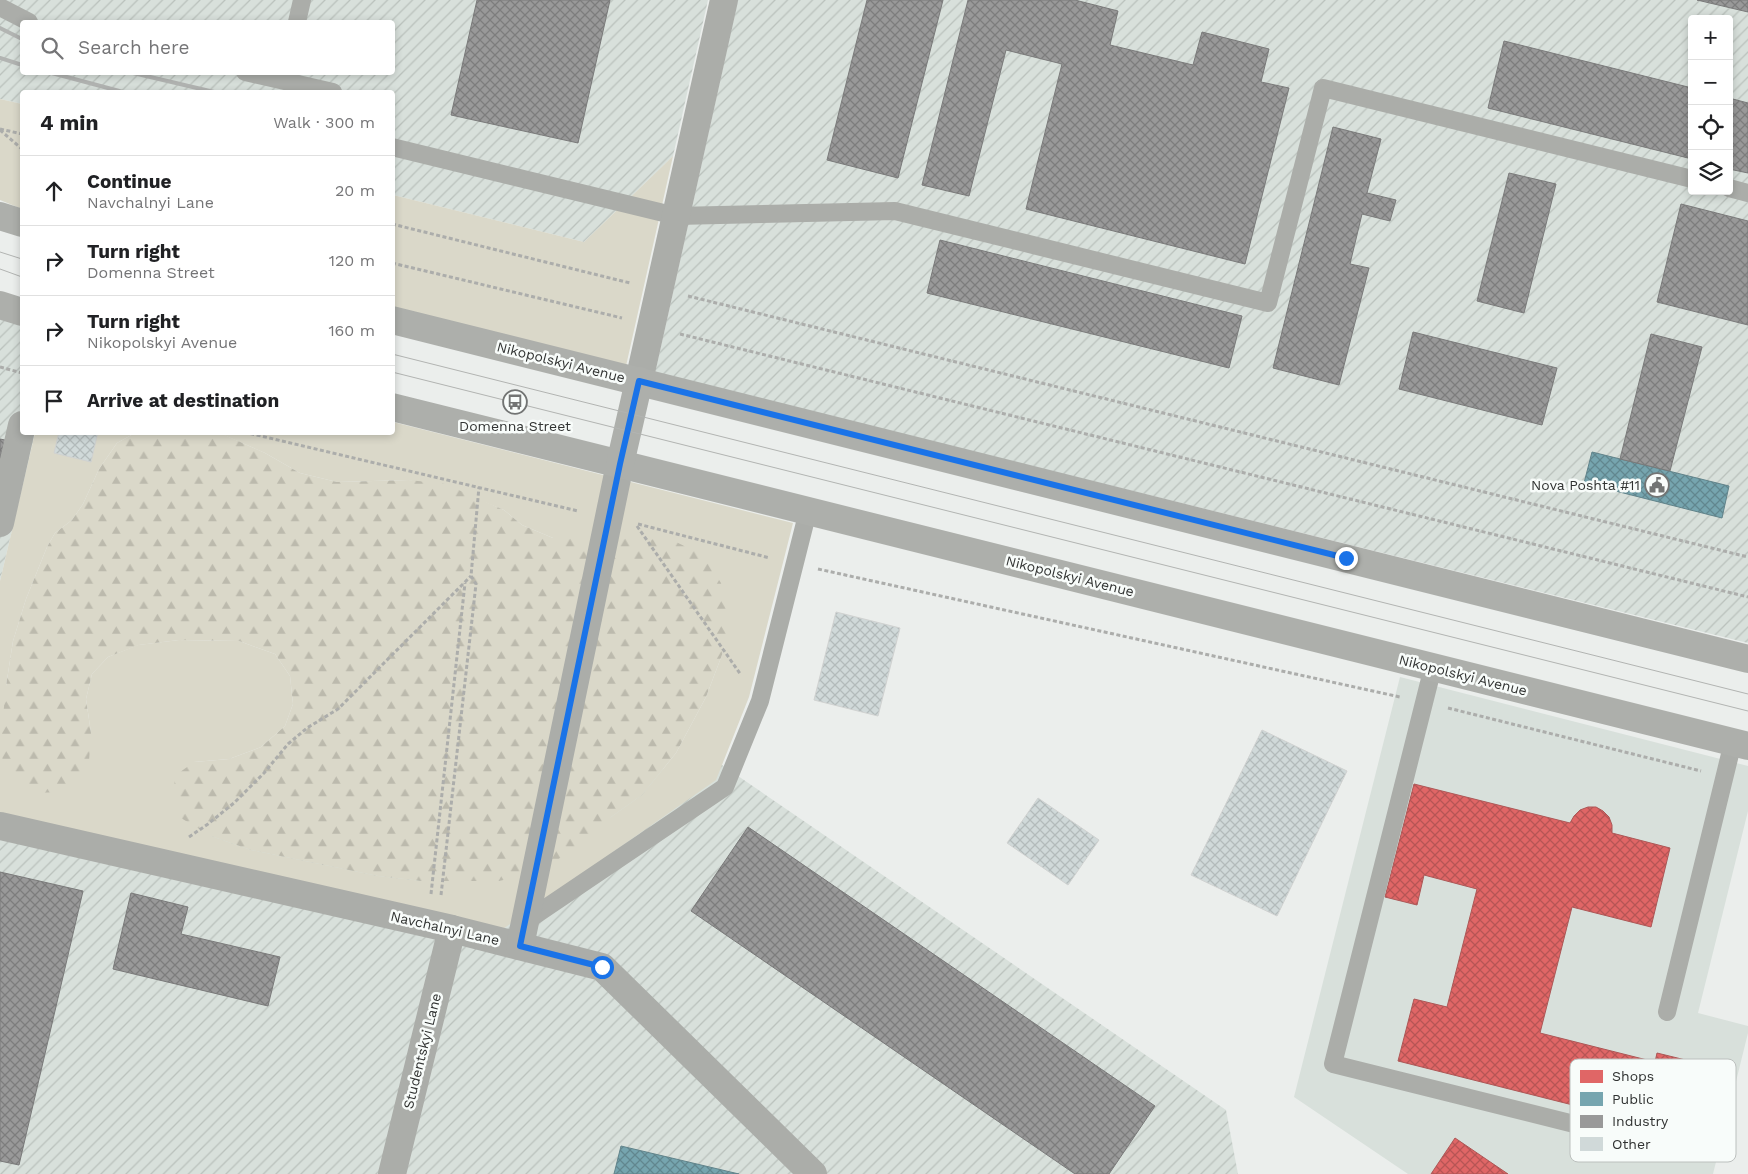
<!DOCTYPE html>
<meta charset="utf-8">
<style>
:root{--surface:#fff;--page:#f6f6f6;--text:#202124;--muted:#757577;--line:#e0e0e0}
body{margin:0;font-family:"Work Sans",sans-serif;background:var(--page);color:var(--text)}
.controls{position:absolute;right:15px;top:15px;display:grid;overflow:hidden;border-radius:5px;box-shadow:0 2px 8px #0003}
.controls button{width:45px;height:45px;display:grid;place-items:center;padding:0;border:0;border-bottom:1px solid var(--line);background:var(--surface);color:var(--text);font:25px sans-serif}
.stop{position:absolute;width:15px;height:15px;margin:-11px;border:4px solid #1a73e8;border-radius:50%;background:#fff}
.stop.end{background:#1a73e8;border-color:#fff;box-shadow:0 1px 5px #0008}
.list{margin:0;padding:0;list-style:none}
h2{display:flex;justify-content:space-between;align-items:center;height:65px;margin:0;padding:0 20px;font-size:21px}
h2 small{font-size:16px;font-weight:400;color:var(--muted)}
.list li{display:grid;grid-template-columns:32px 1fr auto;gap:15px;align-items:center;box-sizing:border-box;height:70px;padding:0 20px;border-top:1px solid var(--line)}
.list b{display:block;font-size:19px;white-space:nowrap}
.list p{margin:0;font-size:16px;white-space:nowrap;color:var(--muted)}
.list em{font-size:16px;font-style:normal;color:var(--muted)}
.icon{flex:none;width:28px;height:28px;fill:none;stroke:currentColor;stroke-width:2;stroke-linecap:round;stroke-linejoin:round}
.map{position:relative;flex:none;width:1748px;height:1174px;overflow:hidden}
.search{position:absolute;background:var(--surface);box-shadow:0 2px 8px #0003;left:20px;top:20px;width:375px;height:55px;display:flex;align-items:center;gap:12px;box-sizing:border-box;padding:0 18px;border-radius:5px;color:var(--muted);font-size:19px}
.panel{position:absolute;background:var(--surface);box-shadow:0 2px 8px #0003;left:20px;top:90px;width:375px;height:345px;border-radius:5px}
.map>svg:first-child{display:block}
.built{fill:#d8e0db}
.industrial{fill:url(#industrial-furrows);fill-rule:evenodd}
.grass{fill:#dad8c9}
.forest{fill:url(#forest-firs)}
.shops{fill:url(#shops-cross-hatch);stroke:#ac5756}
.public{fill:url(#public-cross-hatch);stroke:#61838a}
.industry{fill:url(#industry-cross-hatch);stroke:#7a7a7a}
.building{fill:url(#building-cross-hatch);stroke:#d0d2d1}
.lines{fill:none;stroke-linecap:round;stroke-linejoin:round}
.path{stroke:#acadab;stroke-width:3;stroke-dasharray:4 2.5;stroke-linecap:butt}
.service{stroke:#abada9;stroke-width:18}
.minor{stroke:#abada9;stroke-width:28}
.primary{stroke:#adafab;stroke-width:28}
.tram{stroke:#b2b4b2;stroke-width:1}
.rail{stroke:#b2b4b2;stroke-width:4}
.route{stroke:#1a73e8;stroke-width:6}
.labels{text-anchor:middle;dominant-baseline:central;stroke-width:5;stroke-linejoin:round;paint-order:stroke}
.street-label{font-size:14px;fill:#313332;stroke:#f8fcfa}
.poi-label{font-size:14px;fill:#313332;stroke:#f8fcfa}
.key{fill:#f8fcfa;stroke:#bcc0be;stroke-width:1}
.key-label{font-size:14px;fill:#313332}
</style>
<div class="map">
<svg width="1748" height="1174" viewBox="0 0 1748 1174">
<defs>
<pattern id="industrial-furrows" width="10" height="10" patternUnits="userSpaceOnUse" patternTransform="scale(1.25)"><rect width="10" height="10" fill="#d8e0db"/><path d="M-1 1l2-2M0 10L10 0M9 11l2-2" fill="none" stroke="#bac1bc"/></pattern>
<pattern id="forest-firs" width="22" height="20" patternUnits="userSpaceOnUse" patternTransform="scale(1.25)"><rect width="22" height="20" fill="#dad8c9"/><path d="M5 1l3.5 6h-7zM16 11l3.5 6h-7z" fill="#bcbaad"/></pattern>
<pattern id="shops-cross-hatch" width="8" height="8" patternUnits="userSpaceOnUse" patternTransform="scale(1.25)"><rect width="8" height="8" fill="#e06666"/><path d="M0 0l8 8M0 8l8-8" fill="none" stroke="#b65555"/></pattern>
<pattern id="public-cross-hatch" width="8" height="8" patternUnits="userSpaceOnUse" patternTransform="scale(1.25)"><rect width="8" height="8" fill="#76a5af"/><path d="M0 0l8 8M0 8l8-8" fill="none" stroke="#61878f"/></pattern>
<pattern id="industry-cross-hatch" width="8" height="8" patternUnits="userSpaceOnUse" patternTransform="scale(1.25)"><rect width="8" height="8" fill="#999"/><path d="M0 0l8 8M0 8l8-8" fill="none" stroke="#7d7d7d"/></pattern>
<pattern id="building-cross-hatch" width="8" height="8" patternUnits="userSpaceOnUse" patternTransform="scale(1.25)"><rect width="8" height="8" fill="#d0d9d9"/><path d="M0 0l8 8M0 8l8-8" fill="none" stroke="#b3bbbb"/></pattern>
</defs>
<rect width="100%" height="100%" fill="#ebeeec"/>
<polygon class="built" points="1400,677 1748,766 1748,811 1698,1013 1748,1026 1748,1033 1713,1174 1408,1174 1294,1097"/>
<g class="industrial">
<path d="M 0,0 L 708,0 L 673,156 L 584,242 L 393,195 L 392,92 L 22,92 L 22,104 L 0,99 ZM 22,22 L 392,22 L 392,72 L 22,72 Z"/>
<path d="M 738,0 L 1748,0 L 1748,643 L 655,373 ZM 1692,19 L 1729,19 L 1729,191 L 1692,191 Z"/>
<polygon points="0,318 22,326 22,432 35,433 0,581"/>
<polygon points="722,765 1226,1110 1238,1174 0,1174 0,814"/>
</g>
<g class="grass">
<polygon points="0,99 22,104 22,209 0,200"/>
<polygon points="673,156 626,366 393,308 393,195 584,242"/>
<polygon points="393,422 793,523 749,697 716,780 503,929 0,814 0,581 35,433 135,433 117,443 99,469 83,504 72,520 55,533 47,547 26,599 13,641 6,686 91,733 86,699 92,674 108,657 138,645 179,640 239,641 275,654 290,676 293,704 285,726 261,747 229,759 194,762 211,836 251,850 378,876 422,881 499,881 611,817 642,795 676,753 706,697 725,647 635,538 553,538 522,525 504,510 477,499 409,480 337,482 300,473 265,453 219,433 392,432"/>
</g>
<polygon class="forest" points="135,433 220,433 265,453 300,473 337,482 409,480 445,484 504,510 522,525 553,538 635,538 674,541 703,555 721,583 727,615 725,647 706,697 676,753 642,795 611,817 582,843 541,871 499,881 422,881 378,876 251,850 211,836 181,818 172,796 176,775 194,762 229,759 261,747 285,726 293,704 290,676 275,654 239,641 179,640 139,645 108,657 92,674 86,699 91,733 89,761 78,781 58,792 37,793 18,783 5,770 0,748 6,686 13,641 26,599 47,547 55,533 72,520 83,504 99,469 117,443"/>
<g class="shops">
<polygon points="1414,784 1570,823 1574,816 1580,810 1588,807 1596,807 1603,811 1609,817 1612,825 1612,833 1670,848 1651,927 1572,907 1540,1033 1655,1062 1657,1053 1706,1065 1688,1134 1398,1061 1414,999 1447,1007 1477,889 1424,875 1417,905 1385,897"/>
<polygon points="1455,1138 1508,1174 1431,1174"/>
</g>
<g class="public">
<polygon points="1592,452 1729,486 1722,518 1584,483"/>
<polygon points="621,1146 739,1174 614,1174"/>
</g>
<g class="industry">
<polygon points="477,0 610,0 578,143 451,115"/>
<polygon points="867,0 943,0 898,178 827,160"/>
<polygon points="968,0 1075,0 1118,11 1110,45 1193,65 1202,32 1269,49 1261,82 1289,88 1245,264 1026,209 1062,64 1006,50 969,196 922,185"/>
<polygon points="1697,0 1748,0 1748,12"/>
<polygon points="1504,41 1692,88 1692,159 1488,108"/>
<polygon points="1729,98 1748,103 1748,173 1729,169"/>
<polygon points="1333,127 1381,139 1367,193 1396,200 1390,221 1362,214 1350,264 1369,268 1339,385 1273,368"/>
<polygon points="1509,173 1556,184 1524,313 1477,301"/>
<polygon points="1681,204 1748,221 1748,325 1657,302"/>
<polygon points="940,240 1242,316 1229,368 927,293"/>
<polygon points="1413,332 1557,368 1542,425 1399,389"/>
<polygon points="1651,334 1702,347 1670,471 1620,459"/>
<polygon points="0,439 5,440 0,459"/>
<polygon points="748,827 1155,1106 1109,1174 1075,1174 691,911"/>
<polygon points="0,872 83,891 19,1165 0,1161"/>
<polygon points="131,893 188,907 181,934 280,957 268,1006 113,969"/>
</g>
<g class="building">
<polygon points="59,432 98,432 91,462 54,453"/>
<polygon points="836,612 900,628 878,716 814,700"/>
<polygon points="1262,730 1347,771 1277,916 1191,875"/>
<polygon points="1038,798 1099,840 1068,885 1007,843"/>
</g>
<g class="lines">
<g class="path">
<polyline points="0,129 22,134"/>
<polyline points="0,130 22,149"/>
<polyline points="392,224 630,283"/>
<polyline points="392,263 622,318"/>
<polyline points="688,296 1748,557"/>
<polyline points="680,334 1748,597"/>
<polyline points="0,367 22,373"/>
<polyline points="244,432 578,511"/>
<polyline points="638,524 770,558"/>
<polyline points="637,526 741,675"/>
<polyline points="818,569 1400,697"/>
<polyline points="1448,708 1701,771"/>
<polyline points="189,837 208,824 234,803 264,773 288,744 307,728 338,709 471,576"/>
<polyline points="431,894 465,583"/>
<polyline points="441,895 476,584 471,576 479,487"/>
</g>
<g class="service">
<polyline points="0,7 29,22"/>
<polyline points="297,22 302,0"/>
<polyline points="245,72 333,92"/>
<polyline points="392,147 676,216 895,211 1268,303 1323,88 1692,179"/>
<polyline points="1729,188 1748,193"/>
<polyline points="1433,667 1333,1064 1626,1137"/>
<polyline points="525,922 725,787 760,701 808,511"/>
<polyline points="1667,1012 1733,742"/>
</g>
<g class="minor">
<polyline points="639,381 724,0"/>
<polyline points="0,523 22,425"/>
<polyline points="0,826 452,929 602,967 813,1174"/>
<polyline points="520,946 620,464"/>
<polyline points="392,1174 452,929"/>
</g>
<g class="primary">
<polyline points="0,216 22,223"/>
<polyline points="0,305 22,312"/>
<polyline points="392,320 1748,659"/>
<polyline points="392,407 1748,746"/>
<polyline points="620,464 639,381"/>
</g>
<g class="tram">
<polyline points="0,252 22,259"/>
<polyline points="0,269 22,277"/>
<polyline points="392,354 1748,694"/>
<polyline points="392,372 1748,711"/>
</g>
<g class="rail">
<polyline points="0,28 22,39"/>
<polyline points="0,58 22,65"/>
<polyline points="48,72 123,92"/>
<polyline points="129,72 214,92"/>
</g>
</g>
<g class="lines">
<polyline class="route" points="602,967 520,946 620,464 639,381 1346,558"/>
</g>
<defs>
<g id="bus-ring" transform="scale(1.25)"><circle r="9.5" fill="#f8fcfa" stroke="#727473" stroke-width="1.5"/><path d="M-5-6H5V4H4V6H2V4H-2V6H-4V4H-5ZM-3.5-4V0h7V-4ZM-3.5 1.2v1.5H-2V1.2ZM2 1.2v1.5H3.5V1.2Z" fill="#727473"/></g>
<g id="civic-ring" transform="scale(1.25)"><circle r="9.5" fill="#f8fcfa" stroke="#727473" stroke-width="1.5"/><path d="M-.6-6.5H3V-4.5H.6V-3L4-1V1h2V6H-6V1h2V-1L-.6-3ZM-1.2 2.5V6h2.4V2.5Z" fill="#727473"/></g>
</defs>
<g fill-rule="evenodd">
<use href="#bus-ring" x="515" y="402"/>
<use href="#civic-ring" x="1657" y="485"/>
</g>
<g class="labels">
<g class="street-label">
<text transform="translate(561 362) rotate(14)">Nikopolskyi Avenue</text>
<text transform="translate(1070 576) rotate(14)">Nikopolskyi Avenue</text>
<text transform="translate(1463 675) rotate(14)">Nikopolskyi Avenue</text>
<text transform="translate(445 928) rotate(13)">Navchalnyi Lane</text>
<text transform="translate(422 1051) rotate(-76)">Studentskyi Lane</text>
</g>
<g class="poi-label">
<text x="515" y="426">Domenna Street</text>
<text x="1640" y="485" text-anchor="end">Nova Poshta #11</text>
</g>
</g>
<rect x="1570" y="1059" width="166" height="103" rx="8" class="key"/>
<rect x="1580" y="1070" width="23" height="13" fill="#e06666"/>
<rect x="1580" y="1092" width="23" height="14" fill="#76a5af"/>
<rect x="1580" y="1115" width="23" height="13" fill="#999"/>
<rect x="1580" y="1137" width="23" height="14" fill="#d0d9d9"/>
<g class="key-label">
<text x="1612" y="1081">Shops</text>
<text x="1612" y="1104">Public</text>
<text x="1612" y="1126">Industry</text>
<text x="1612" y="1149">Other</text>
</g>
</svg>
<div class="controls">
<button>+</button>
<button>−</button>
<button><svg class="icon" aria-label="locate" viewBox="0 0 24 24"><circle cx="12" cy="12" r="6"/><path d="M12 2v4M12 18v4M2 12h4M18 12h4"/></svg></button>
<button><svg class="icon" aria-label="layers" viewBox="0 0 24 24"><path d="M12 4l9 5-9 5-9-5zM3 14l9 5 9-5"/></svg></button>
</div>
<div class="stop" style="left:602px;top:967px"></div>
<div class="stop end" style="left:1346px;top:558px"></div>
<div class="search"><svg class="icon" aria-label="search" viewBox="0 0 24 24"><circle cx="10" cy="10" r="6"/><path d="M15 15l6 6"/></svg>Search here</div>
<section class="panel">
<h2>4 min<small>Walk · 300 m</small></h2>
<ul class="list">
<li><svg class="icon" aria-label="ahead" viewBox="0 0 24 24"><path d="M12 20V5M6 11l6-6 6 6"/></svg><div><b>Continue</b><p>Navchalnyi Lane</p></div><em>20 m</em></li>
<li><svg class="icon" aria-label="right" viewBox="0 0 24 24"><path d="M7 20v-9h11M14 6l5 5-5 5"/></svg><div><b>Turn right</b><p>Domenna Street</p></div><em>120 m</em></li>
<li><svg class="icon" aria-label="right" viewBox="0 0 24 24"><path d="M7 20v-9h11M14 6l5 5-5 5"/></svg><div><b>Turn right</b><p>Nikopolskyi Avenue</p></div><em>160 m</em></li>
<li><svg class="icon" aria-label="arrive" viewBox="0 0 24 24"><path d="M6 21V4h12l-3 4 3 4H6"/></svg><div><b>Arrive at destination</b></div></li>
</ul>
</section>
</div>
